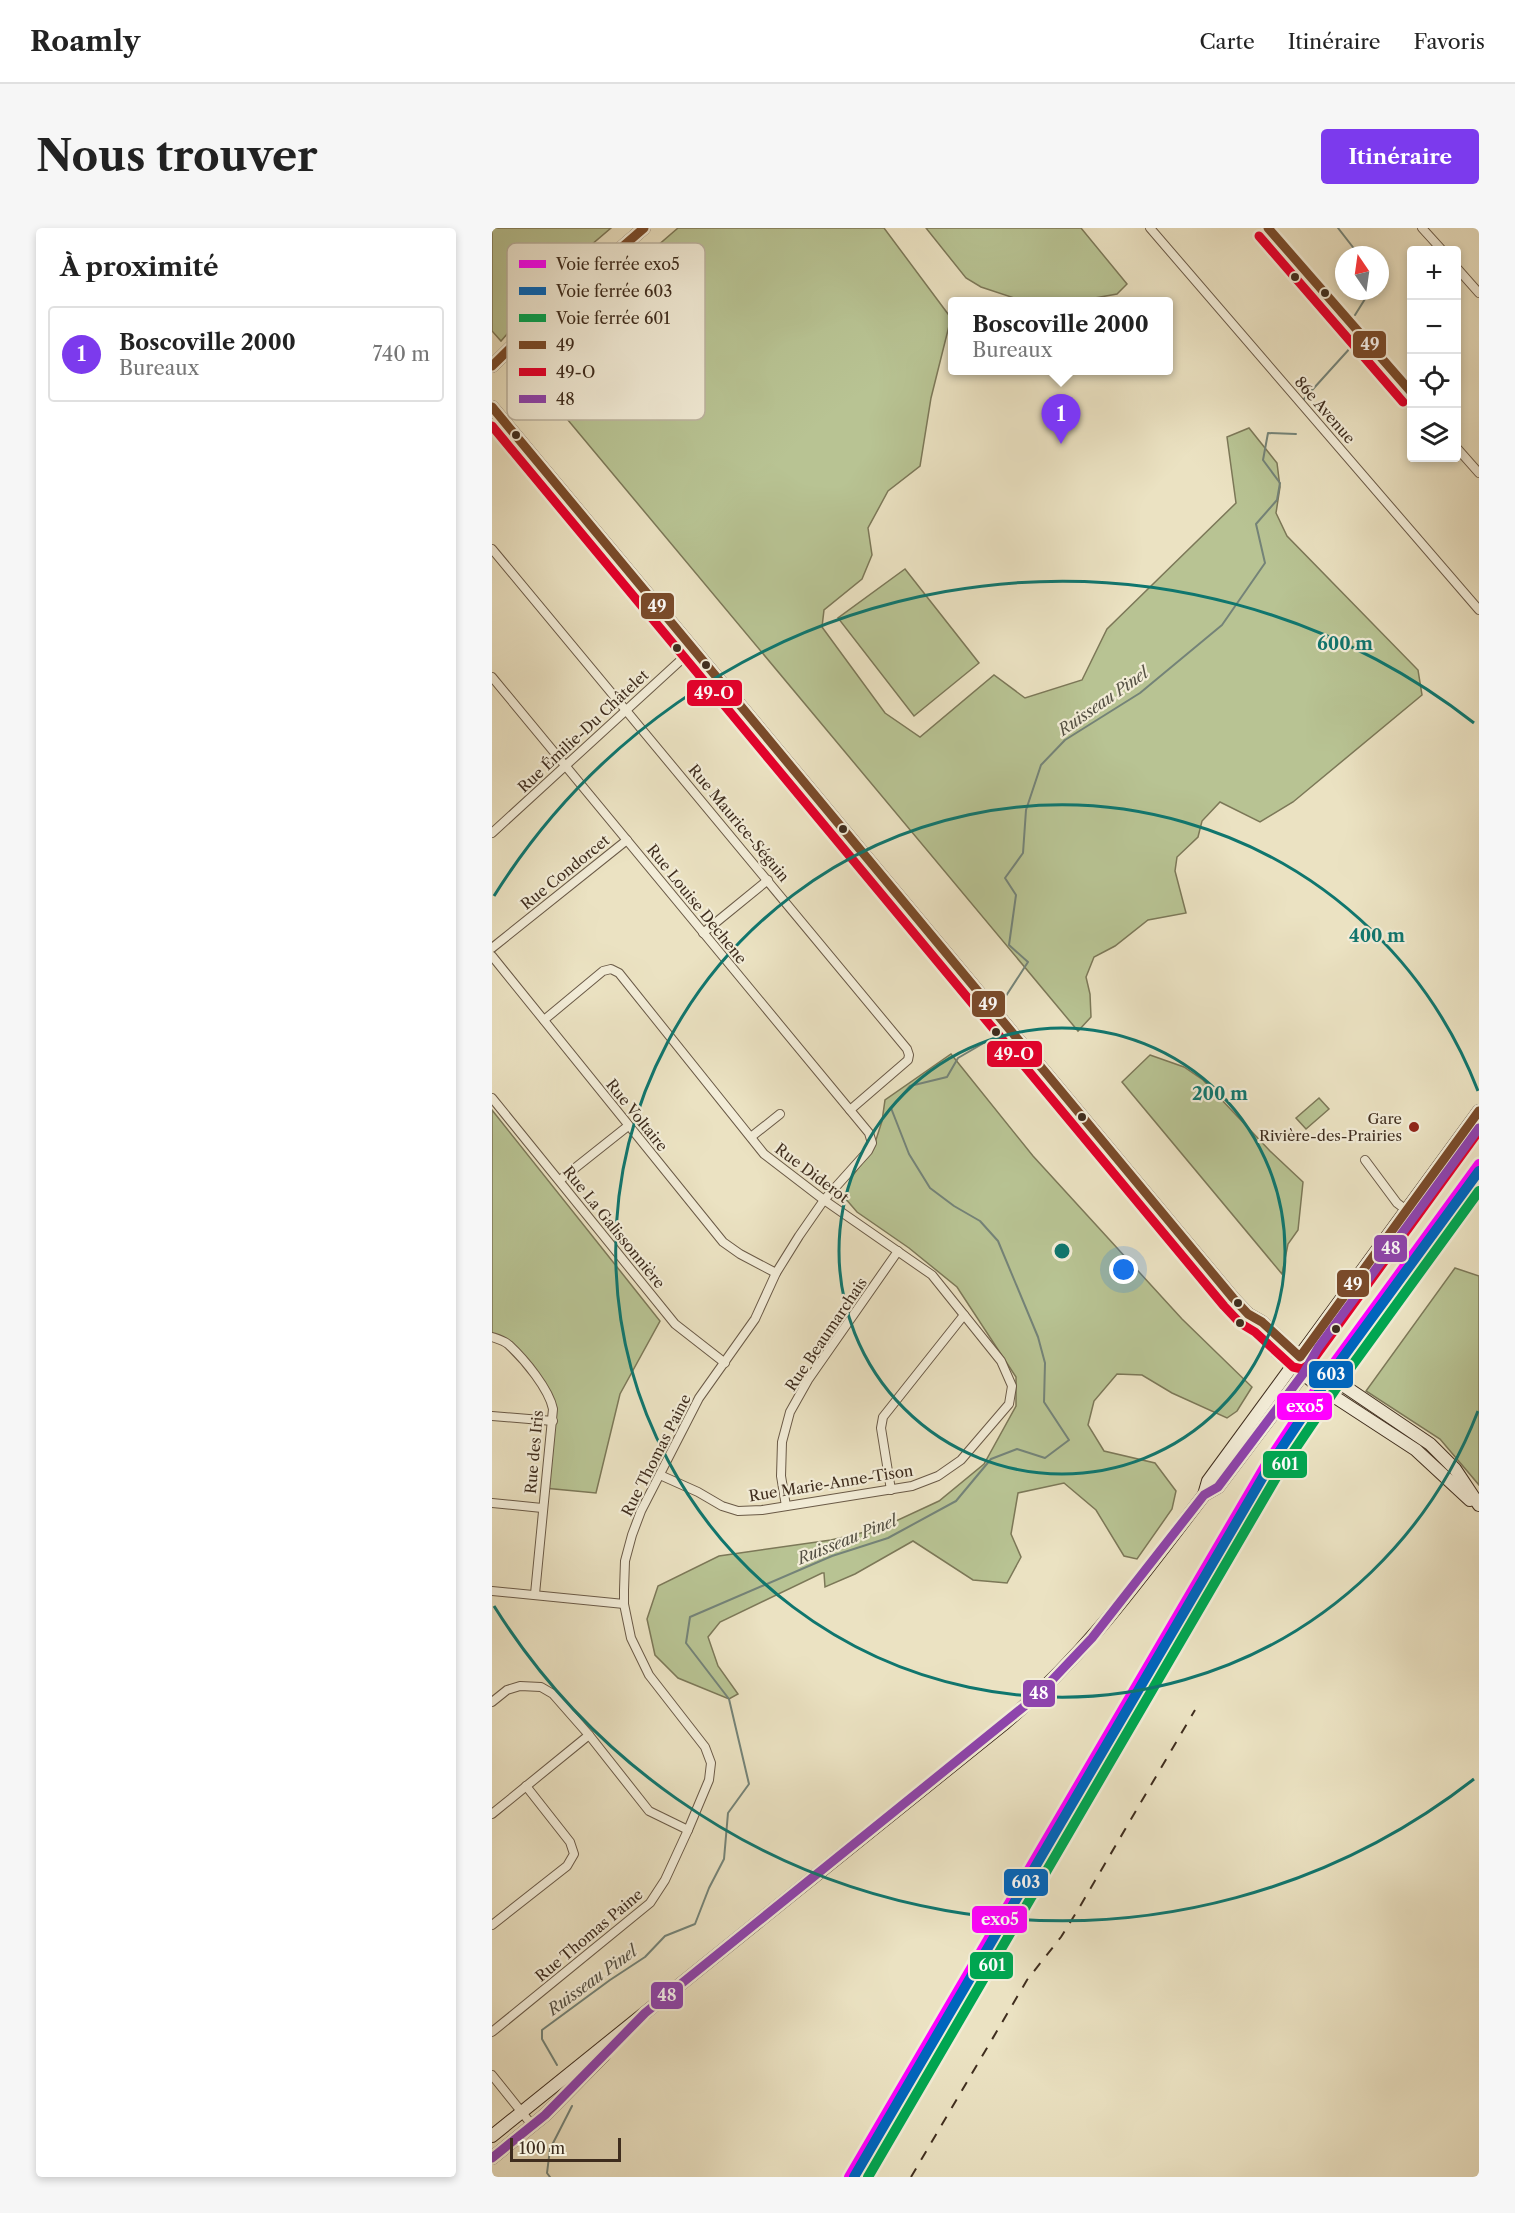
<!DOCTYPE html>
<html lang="fr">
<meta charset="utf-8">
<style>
:root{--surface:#fff;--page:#f6f6f6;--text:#222;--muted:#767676;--line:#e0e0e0;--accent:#7c3aed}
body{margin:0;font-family:"Libre Caslon Text",serif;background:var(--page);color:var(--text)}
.controls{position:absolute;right:18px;top:18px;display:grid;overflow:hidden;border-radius:6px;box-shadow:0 3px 9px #0003}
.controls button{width:54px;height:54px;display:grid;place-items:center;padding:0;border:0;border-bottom:2px solid var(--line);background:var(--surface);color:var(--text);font:30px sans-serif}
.compass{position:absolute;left:843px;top:18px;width:54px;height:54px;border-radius:50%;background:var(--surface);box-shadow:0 3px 9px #0003;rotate:347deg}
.scale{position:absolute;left:18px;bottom:15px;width:111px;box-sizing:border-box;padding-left:6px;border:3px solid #3f2d1e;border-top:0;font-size:16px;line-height:21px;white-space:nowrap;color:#3f2d1e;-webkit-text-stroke:4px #f2ecd7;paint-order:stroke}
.you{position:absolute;left:632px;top:1042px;width:21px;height:21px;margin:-15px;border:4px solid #fff;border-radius:50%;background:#1a73e8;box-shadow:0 0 0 9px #1a73e833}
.badge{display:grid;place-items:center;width:39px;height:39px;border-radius:50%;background:var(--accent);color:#fff;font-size:20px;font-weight:700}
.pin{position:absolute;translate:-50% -50px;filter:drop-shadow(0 2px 3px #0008)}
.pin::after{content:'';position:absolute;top:32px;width:21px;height:18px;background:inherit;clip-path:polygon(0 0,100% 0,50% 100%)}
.popup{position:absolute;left:456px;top:69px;width:225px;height:78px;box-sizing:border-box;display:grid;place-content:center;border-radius:6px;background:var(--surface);filter:drop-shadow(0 2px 4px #0005);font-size:20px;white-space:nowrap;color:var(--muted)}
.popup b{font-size:22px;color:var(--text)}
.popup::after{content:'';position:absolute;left:50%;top:100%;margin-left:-12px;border:12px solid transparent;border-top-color:var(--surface)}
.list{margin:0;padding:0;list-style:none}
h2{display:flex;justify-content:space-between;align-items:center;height:78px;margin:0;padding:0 24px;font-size:26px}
h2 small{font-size:20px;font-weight:400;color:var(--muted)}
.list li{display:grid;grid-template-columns:39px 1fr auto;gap:18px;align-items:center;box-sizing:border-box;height:96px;margin:0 12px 12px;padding:0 12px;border:2px solid var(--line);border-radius:6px}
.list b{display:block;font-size:22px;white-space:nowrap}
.list p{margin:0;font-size:20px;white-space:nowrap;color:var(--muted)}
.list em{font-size:20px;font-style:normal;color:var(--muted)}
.icon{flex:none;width:33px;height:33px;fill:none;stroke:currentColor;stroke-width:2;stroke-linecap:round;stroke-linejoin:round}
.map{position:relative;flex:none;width:987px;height:1949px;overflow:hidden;border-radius:6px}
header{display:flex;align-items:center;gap:36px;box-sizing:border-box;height:84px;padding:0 30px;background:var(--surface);border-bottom:2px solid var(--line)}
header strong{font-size:28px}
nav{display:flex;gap:33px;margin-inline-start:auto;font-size:21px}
.intro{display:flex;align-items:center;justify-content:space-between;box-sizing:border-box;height:144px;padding:0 36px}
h1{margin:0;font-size:42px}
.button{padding:15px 27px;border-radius:6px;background:var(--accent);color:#fff;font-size:21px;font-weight:700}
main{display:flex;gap:36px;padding:0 36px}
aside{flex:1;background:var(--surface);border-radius:6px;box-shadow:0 3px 9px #0003}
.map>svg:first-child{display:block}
.green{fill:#b8c393;stroke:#7c7858;stroke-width:1.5}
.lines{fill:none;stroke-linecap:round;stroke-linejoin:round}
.stream{stroke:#748378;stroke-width:2}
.street-casing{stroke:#6a5a47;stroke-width:10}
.secondary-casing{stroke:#3f2d1e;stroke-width:14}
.street{stroke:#f2ecd7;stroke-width:8}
.secondary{stroke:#f2ecd7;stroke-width:12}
.rail{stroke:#3f2d1e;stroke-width:2;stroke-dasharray:10 10;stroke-linecap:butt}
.bus-1-casing{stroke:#f2ecd7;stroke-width:14}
.bus-2-casing{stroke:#f2ecd7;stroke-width:14}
.bus-3-casing{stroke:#f2ecd7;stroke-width:14}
.bus-1{stroke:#7a4b2a;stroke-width:9}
.bus-2{stroke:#e4002b;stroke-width:9}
.bus-3{stroke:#8e44ad;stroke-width:9}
.rail-1-casing{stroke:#f2ecd7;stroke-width:15}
.rail-2-casing{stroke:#f2ecd7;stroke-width:15}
.rail-3-casing{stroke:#f2ecd7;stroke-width:15}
.rail-1{stroke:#f0f;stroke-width:10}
.rail-2{stroke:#0065bd;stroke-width:10}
.rail-3{stroke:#00a651;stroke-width:10}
.ring{fill:none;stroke:#0f766e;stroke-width:3}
.bus-dot{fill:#3f2d1e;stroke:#f2ecd7;stroke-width:2}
.poi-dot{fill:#8f2418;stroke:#f2ecd7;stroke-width:2}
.labels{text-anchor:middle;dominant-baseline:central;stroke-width:4.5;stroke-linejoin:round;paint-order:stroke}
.street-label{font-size:15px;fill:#3f2d1e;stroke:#f2ecd7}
.poi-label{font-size:15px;fill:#3f2d1e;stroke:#f2ecd7;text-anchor:end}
.water-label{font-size:16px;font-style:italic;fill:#555144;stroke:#f2ecd7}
.key{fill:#f2ecd7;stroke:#bcb3a0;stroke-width:1.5}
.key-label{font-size:16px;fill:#3f2d1e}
.centre{fill:#0f766e;stroke:#f2ecd7;stroke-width:3}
.ring-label{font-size:18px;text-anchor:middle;font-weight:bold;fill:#0f766e;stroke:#f2ecd7;stroke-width:4.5;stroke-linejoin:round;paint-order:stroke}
.line-badge{stroke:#f2ecd7;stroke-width:2}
.badge-label{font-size:16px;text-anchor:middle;font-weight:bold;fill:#fff}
</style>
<header>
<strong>Roamly</strong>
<nav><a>Carte</a><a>Itinéraire</a><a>Favoris</a></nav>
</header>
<div class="intro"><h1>Nous trouver</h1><a class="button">Itinéraire</a></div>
<main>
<aside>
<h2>À proximité<small></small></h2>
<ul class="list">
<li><span class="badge">1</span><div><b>Boscoville 2000</b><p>Bureaux</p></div><em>740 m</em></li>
</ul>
</aside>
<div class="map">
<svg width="987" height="1949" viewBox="0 0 987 1949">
<rect width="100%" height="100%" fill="#ebe2c2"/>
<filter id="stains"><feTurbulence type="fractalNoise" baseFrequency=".00333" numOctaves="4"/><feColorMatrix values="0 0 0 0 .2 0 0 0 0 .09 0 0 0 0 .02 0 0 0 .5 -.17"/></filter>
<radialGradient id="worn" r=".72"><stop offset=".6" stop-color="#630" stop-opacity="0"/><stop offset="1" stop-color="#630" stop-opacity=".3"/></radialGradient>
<g class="green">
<polygon points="0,0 119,0 71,41 9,113 0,103"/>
<polygon points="186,0 392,0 459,90 439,170 428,238 396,263 376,300 380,327 370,351 332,382 330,399 393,485 428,509 502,447 533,470 590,452 615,401 744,275 735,209 757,200 785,235 788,259 784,285 795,308 926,442 930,467 801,574 768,594 728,574 710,593 706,609 685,629 683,643 694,685 656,692 623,718 602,729 594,749 598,766 599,789 586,803 30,137 42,124"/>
<polygon points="434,0 589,0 635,56 625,66 586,73 531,73 489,59 474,50"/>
<polygon points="413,341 487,435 422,488 346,390"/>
<polygon points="459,826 541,928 690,1091 760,1159 745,1183 735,1190 680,1165 650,1147 625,1146 602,1173 596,1197 612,1223 663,1235 684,1263 680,1281 645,1331 632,1328 604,1282 572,1255 526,1265 519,1306 529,1329 515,1355 481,1352 421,1313 363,1346 333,1359 332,1345 330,1345 228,1394 216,1409 226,1438 246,1466 237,1471 186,1450 163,1427 155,1391 166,1358 227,1328 339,1312 373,1304 378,1305 447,1273 492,1236 524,1178 524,1149 465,1059 417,1020 365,984 353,970 359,950 382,918 390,893 393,872"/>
<polygon points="658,827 692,839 711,852 778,923 811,954 806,1002 796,1016 790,1046 630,854"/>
<polygon points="827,870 837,881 814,901 804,890"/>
<polygon points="0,882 168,1093 128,1166 104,1265 52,1260 61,1193 51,1158 7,1111 0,1109"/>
<polygon points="963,1040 987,1048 987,1257 948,1211 874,1163"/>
</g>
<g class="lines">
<g class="stream">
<polyline points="846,0 867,27"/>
<polyline points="863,87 878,63"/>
<polyline points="812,171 860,118"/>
<polyline points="510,774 536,734 517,717 524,667 513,650 531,625 534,582 549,537 573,512 648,465 730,397 773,335 764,296 785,272 788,255 771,232 776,205 804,206"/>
<polyline points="65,1837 50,1811 50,1802 118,1752 153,1729 173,1708 203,1696 217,1660 232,1631 236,1585 257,1556 237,1471 194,1415 198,1389 340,1328 396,1310 464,1273 499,1231 525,1221 553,1230 577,1212 552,1174 553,1135 546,1109 506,1013 488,993 462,978 438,960 417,926 399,880 418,858 455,849 466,830 497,812"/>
<polyline points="58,1949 55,1945 58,1921 80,1878"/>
</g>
<g class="street-casing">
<g id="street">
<polyline points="658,0 987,382"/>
<polyline points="776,0 920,166"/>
<polyline points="930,0 950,22"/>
<polyline points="964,39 987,65"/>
<polyline points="964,219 987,245"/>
<polyline points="0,321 415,821 417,827 416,832 358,882"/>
<polyline points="0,449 377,905 380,915 376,923 332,972 307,1008 284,1045 263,1091 207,1170 149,1283 140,1307 133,1333 132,1362 132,1376 139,1410 157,1447 213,1519 219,1535 217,1552 196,1602 173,1652 158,1675 0,1804"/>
<polyline points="0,605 201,421"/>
<polyline points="211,705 276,652"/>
<polyline points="0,720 135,612"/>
<polyline points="0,728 231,1014 248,1026 284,1045"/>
<polyline points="52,792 111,743 119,741 127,745 272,926 332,972 440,1047 509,1133 520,1158 517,1176 469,1232 446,1248 420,1258 270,1282 246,1283 230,1278 206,1264 168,1247"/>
<polyline points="0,870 183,1096 233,1135"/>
<polyline points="259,909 288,886"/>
<polyline points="873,932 905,975 917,984"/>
<polyline points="68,952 136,898"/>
<path d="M 0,1109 C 6,1111 13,1113 17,1117 C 33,1132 57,1161 61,1181 L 43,1366"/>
<polyline points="0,1188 61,1193"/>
<polyline points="399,1262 389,1200 391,1189 472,1087"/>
<polyline points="0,1275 50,1280"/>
<polyline points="294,1278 289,1248 290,1214 298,1184 316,1152 406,1023"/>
<polyline points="0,1363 132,1376"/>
<polyline points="0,1474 15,1462 28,1458 49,1459 61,1466 97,1507 157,1583 196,1602"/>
<polyline points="0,1586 97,1507"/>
<polyline points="0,1697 75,1638 82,1626 78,1614 34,1558"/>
<polyline points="0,1847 40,1897"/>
</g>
</g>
<g class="secondary-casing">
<g id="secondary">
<polyline points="0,138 53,86 152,0"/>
<polyline points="0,179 741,1070 756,1086 770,1094 802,1124 938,1216 963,1241 987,1277"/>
<polyline points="756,1086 763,1103 796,1134 829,1160 924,1222 978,1272"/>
<polyline points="712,1267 716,1253 987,883"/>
<path d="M 0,1908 L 513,1495 C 593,1428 649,1349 712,1267 L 726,1259 L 811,1146 L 826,1120 L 987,900"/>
<polyline points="0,1930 53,1887 112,1827"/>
</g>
</g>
<use href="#street" class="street"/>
<use href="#secondary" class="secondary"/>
<polyline class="rail" points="419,1949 535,1752 569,1709 587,1680 703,1482"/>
<g class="bus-1-casing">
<g id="bus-1">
<polyline points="776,0 920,165"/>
<polyline points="0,138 53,86 152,0"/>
<polyline points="0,179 741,1070 756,1086 770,1094 808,1129 987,883"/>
</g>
</g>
<g class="bus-2-casing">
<g id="bus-2">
<polyline points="767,8 911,174"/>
<polyline points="0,198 732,1078 748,1095 763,1104 801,1139 810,1141 818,1136 987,903"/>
</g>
</g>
<g class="bus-3-casing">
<polyline id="bus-3" points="0,1930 53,1887 153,1785 545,1468 600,1410 712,1267 726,1259 811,1146 826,1120 987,900"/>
</g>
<use href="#bus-1" class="bus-1"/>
<use href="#bus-2" class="bus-2"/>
<use href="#bus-3" class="bus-3"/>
<g class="rail-1-casing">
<polyline id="rail-1" points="357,1949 773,1238 834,1146 987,936"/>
</g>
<g class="rail-2-casing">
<polyline id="rail-2" points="362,1949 775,1242 841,1143 987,943"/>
</g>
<g class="rail-3-casing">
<polyline id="rail-3" points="376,1949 785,1248 851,1150 987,963"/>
</g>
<use href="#rail-1" class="rail-1"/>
<use href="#rail-2" class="rail-2"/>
<use href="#rail-3" class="rail-3"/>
</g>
<g class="ring">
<circle cx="570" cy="1023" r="223"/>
<path d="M986 1183A446 446 0 1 1 986 863"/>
<path d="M982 1551A670 670 0 0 1 2 1378M2 668A670 670 0 0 1 982 495"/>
</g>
<g class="bus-dot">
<circle cx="803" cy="49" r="5"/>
<circle cx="833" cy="65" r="5"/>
<circle cx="24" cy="207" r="5"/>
<circle cx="185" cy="420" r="5"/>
<circle cx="214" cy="437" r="5"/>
<circle cx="351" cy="601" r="5"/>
<circle cx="504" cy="804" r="5"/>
<circle cx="590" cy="889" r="5"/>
<circle cx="746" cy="1075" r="5"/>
<circle cx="748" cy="1095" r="5"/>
<circle cx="844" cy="1101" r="5"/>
</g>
<circle class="poi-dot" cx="922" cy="899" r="6"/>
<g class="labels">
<g class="street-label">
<text transform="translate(833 182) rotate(49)">86e Avenue</text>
<text transform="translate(91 503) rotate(-43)">Rue Émilie-Du Châtelet</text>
<text transform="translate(247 595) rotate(50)">Rue Maurice-Séguin</text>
<text transform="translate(73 644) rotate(-39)">Rue Condorcet</text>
<text transform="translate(205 676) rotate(51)">Rue Louise Dechene</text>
<text transform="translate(145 887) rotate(51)">Rue Voltaire</text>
<text transform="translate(320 945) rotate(37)">Rue Diderot</text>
<text transform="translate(122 999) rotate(51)">Rue La Galissonnière</text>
<text transform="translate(334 1106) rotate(-56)">Rue Beaumarchais</text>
<text transform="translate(42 1224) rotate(-85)">Rue des Iris</text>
<text transform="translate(164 1227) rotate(-63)">Rue Thomas Paine</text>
<text transform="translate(339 1255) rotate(-9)">Rue Marie-Anne-Tison</text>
<text transform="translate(97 1707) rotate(-40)">Rue Thomas Paine</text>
</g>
<g class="poi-label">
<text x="910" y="890">Gare<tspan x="910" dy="17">Rivière-des-Prairies</tspan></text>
</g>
<g class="water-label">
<text transform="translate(611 473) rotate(-35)">Ruisseau Pinel</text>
<text transform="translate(355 1311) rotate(-22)">Ruisseau Pinel</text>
<text transform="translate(100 1752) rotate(-36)">Ruisseau Pinel</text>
</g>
</g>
<rect x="15" y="15" width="198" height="177" rx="9" class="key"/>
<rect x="27" y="32" width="27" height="8" fill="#f0f"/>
<rect x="27" y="59" width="27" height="8" fill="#0065bd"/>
<rect x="27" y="86" width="27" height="8" fill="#00a651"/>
<rect x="27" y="113" width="27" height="8" fill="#7a4b2a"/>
<rect x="27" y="140" width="27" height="8" fill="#e4002b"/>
<rect x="27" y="167" width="27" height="8" fill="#8e44ad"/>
<g class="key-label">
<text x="64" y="42">Voie ferrée exo5</text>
<text x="64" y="69">Voie ferrée 603</text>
<text x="64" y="96">Voie ferrée 601</text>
<text x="64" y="123">49</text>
<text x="64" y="150">49-O</text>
<text x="64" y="177">48</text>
</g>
<circle cx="570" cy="1023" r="9" class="centre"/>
<g class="ring-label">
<text x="853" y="422">600 m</text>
<text x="885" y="714">400 m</text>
<text x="728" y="872">200 m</text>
</g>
<g class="line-badge">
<rect x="860" y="102" width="35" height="29" rx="6" fill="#7a4b2a"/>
<rect x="148" y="364" width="35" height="28" rx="6" fill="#7a4b2a"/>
<rect x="194" y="451" width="57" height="28" rx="6" fill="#e4002b"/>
<rect x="479" y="762" width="35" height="28" rx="6" fill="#7a4b2a"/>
<rect x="494" y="812" width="57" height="28" rx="6" fill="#e4002b"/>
<rect x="881" y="1006" width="35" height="29" rx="6" fill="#8e44ad"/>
<rect x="844" y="1041" width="34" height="29" rx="6" fill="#7a4b2a"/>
<rect x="816" y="1132" width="46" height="29" rx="6" fill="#0065bd"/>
<rect x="784" y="1164" width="57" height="29" rx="6" fill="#f0f"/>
<rect x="770" y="1222" width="46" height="29" rx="6" fill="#00a651"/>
<rect x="530" y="1451" width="34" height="29" rx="6" fill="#8e44ad"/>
<rect x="511" y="1640" width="46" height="29" rx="6" fill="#0065bd"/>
<rect x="479" y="1677" width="57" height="29" rx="6" fill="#f0f"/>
<rect x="477" y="1723" width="45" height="29" rx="6" fill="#00a651"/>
<rect x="158" y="1753" width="34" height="29" rx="6" fill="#8e44ad"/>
</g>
<g class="badge-label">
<text x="878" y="122">49</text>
<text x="165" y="384">49</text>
<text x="222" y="471">49-O</text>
<text x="496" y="782">49</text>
<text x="522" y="832">49-O</text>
<text x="899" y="1026">48</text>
<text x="861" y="1062">49</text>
<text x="839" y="1152">603</text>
<text x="813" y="1184">exo5</text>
<text x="793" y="1242">601</text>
<text x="547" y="1471">48</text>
<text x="534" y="1660">603</text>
<text x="508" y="1697">exo5</text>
<text x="500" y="1743">601</text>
<text x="175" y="1773">48</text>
</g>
<rect width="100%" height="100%" filter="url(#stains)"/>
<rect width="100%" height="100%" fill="url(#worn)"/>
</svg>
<div class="controls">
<button>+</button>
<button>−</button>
<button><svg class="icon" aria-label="locate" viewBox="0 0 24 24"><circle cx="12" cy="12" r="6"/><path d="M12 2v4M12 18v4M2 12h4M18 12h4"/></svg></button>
<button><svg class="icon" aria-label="layers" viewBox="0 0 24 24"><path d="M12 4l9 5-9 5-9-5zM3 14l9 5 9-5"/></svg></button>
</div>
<svg class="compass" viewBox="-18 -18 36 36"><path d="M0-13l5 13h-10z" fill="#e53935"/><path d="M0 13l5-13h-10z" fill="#767676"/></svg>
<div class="scale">100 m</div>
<div class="you"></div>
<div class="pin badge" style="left:569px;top:216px">1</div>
<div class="popup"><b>Boscoville 2000</b>Bureaux</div>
</div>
</main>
